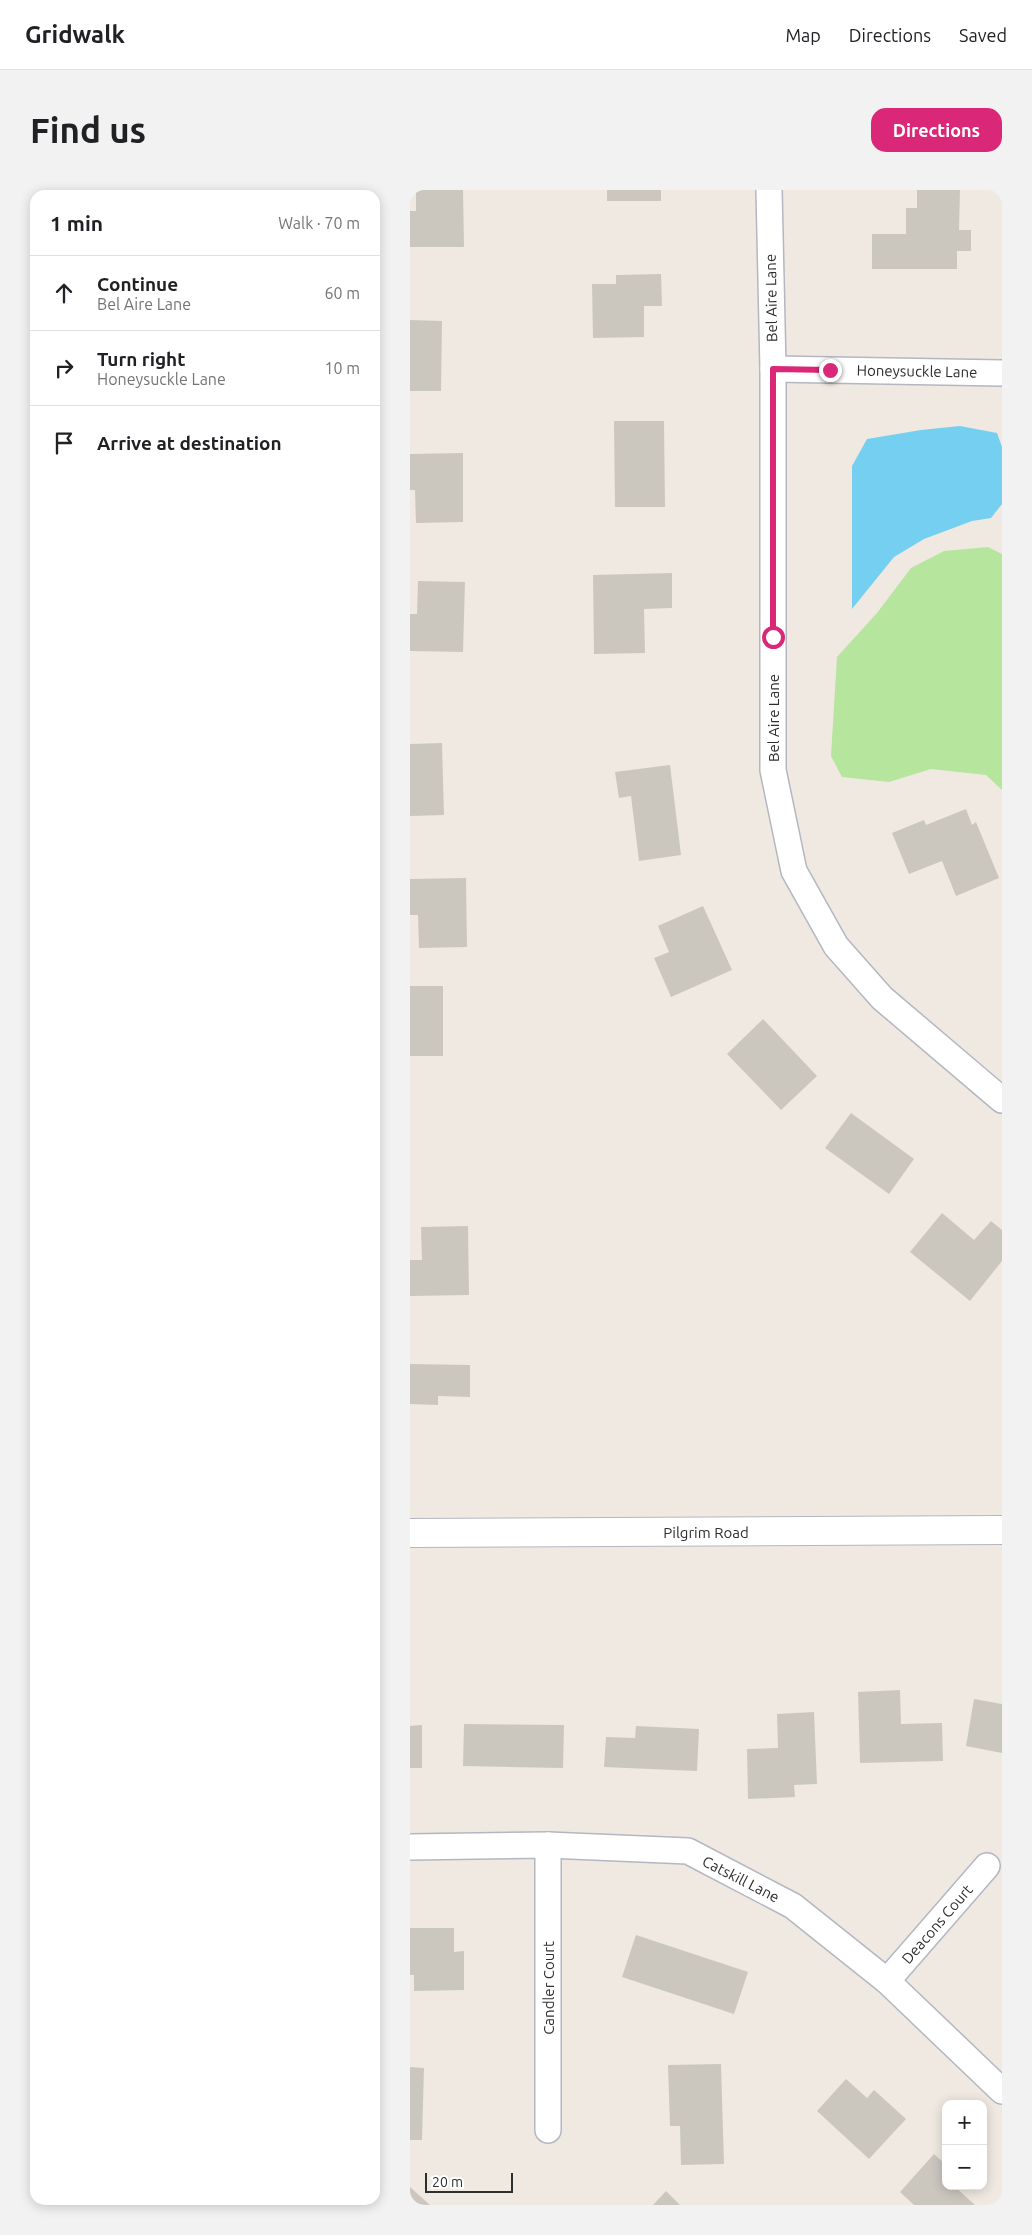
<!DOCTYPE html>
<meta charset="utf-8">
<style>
:root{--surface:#fff;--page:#f2f2f2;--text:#202124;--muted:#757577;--line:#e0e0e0;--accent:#db2777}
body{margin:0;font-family:Ubuntu,sans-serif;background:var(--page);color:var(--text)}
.controls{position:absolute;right:15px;bottom:15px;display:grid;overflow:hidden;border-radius:10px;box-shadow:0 2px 12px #0003}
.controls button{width:45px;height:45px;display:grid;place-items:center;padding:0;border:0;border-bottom:1px solid var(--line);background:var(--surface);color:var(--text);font:25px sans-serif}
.scale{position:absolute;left:15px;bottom:12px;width:88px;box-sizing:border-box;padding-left:5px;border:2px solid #2e2e2e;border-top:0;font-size:14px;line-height:18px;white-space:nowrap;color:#2e2e2e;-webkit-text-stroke:4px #fff;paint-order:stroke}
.stop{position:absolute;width:15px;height:15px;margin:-11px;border:4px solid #db2777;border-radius:50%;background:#fff}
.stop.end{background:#db2777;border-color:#fff;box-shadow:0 1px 5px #0008}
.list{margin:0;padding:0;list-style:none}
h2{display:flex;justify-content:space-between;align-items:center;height:65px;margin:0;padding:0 20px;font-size:21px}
h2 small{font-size:16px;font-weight:400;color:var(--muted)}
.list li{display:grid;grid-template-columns:32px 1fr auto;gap:15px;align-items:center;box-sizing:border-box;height:75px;padding:0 20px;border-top:1px solid var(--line)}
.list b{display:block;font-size:19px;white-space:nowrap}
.list p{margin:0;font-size:16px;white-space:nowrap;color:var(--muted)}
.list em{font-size:16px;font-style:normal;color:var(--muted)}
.icon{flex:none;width:28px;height:28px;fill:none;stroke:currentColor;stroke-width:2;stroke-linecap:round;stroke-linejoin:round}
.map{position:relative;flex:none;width:592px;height:2015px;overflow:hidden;border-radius:15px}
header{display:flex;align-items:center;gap:30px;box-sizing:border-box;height:70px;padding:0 25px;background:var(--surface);border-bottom:1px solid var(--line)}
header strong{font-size:24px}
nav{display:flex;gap:28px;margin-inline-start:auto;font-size:18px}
.intro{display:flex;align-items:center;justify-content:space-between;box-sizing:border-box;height:120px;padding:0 30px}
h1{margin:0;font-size:35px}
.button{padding:12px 22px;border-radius:15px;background:var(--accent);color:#fff;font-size:18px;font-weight:700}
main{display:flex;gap:30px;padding:0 30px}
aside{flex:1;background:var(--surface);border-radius:15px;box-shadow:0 2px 12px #0003}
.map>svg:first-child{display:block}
.green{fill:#b6e59e}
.water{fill:#75cff0}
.building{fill:#cbc7bf}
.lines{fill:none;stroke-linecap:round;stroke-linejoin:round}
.minor-casing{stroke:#b4b7c1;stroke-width:28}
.tertiary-casing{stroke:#b4b7c1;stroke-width:30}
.minor{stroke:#fff;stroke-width:25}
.tertiary{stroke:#fff;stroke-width:28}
.route{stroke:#db2777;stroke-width:6}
.labels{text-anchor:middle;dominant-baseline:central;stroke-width:5;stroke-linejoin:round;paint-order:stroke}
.street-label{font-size:15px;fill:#2e2e2e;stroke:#fff}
</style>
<header>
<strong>Gridwalk</strong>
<nav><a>Map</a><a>Directions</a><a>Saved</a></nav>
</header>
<div class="intro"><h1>Find us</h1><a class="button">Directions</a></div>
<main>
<aside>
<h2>1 min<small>Walk · 70 m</small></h2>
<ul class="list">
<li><svg class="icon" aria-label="ahead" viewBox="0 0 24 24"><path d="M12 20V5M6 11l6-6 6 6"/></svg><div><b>Continue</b><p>Bel Aire Lane</p></div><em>60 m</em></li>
<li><svg class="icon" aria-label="right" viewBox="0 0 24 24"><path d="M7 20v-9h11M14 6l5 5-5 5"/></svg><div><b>Turn right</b><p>Honeysuckle Lane</p></div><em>10 m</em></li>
<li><svg class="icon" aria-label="arrive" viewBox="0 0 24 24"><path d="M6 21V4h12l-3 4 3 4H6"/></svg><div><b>Arrive at destination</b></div></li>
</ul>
</aside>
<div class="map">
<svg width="592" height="2015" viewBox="0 0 592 2015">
<rect width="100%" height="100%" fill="#efe9e1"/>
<polygon class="green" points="578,357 592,364 592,600 576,585 521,579 479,592 432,587 421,566 427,467 467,423 501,378 534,361"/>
<polygon class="water" points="550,236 587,243 592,257 592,314 581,328 562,331 514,349 484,367 442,419 442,276 457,249 511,240"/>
<g class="building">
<polygon points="6,0 53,0 54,57 0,57 0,21 6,21"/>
<rect x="197" y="0" width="54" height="11"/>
<polygon points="507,0 550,0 549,40 561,40 561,61 547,61 547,79 462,79 462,44 496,44 496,18 507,18"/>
<polygon points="251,84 252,116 234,116 234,147 183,148 182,94 206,94 206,85"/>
<polygon points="0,130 32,131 31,201 0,201"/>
<polygon points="204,231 254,231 255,317 205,317"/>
<polygon points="53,263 53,332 6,333 5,300 0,300 0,264"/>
<polygon points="262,383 262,418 234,419 235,463 184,464 183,385"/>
<polygon points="8,391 55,392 53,462 0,461 0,424 7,424"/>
<polygon points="32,553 34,625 0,626 0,554"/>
<polygon points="260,575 271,665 229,671 221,606 209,608 205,582"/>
<polygon points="556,619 562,635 566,632 589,688 546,706 532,671 499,684 482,643 514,630 516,635"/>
<polygon points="56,688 57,757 9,758 8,725 0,725 0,689"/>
<polygon points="293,716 322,780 261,807 244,768 259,762 248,736"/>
<rect x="0" y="796" width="33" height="70"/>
<polygon points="353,829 407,886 371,920 317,864"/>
<polygon points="441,923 504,969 479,1004 415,958"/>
<polygon points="532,1023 564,1050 581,1031 592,1040 592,1071 560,1111 500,1062"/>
<polygon points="58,1036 59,1105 0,1106 0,1070 12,1070 11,1037"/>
<polygon points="0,1174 60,1175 60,1207 28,1206 28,1215 0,1214"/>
<polygon points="490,1500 491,1534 532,1533 533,1571 450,1573 448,1502"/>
<polygon points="564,1509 592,1514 592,1563 556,1556"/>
<polygon points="404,1522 407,1594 384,1595 385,1607 338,1609 337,1559 368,1558 367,1524"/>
<polygon points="54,1534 154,1535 153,1578 53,1576"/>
<polygon points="12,1535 12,1578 0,1578 0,1536"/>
<polygon points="226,1536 289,1539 287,1581 194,1577 196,1547 225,1548"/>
<polygon points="0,1738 44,1738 44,1762 54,1761 54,1800 4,1801 4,1785 0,1785"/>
<polygon points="226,1745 338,1782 324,1824 212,1787"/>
<polygon points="311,1874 314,1974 271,1975 270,1936 260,1936 258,1875"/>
<polygon points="0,1877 14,1878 12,1950 0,1950"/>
<polygon points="436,1889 457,1908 464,1900 496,1929 459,1969 407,1921"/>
<polygon points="524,1964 536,1975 536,1996 544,1996 565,2015 504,2015 490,2002"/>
<polygon points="0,1997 20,2015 0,2015"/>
<polygon points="256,2001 270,2015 243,2015"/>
</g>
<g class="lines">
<g class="minor-casing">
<g id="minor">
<polyline points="359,0 363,179 363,580 384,681 426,756 472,808 592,910"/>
<polyline points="363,179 592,183"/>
<polyline points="138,1655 138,1940"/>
<polyline points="0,1657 138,1655 278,1661 383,1716 477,1791 592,1901"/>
<polyline points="477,1791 577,1676"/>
</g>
</g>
<g class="tertiary-casing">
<polyline id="tertiary" points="0,1343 592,1340"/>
</g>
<use href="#minor" class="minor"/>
<use href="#tertiary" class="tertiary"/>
</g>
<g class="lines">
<polyline class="route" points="363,447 363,179 420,180"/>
</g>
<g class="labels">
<g class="street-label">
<text transform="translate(361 108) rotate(-91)">Bel Aire Lane</text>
<text transform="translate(507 181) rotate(1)">Honeysuckle Lane</text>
<text transform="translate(363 528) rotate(-90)">Bel Aire Lane</text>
<text x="296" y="1342">Pilgrim Road</text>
<text transform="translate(331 1689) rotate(27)">Catskill Lane</text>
<text transform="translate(527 1734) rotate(-49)">Deacons Court</text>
<text transform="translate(138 1798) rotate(-90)">Candler Court</text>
</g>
</g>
</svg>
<div class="controls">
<button>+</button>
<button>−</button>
</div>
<div class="scale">20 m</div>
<div class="stop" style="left:363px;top:447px"></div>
<div class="stop end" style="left:420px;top:180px"></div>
</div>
</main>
